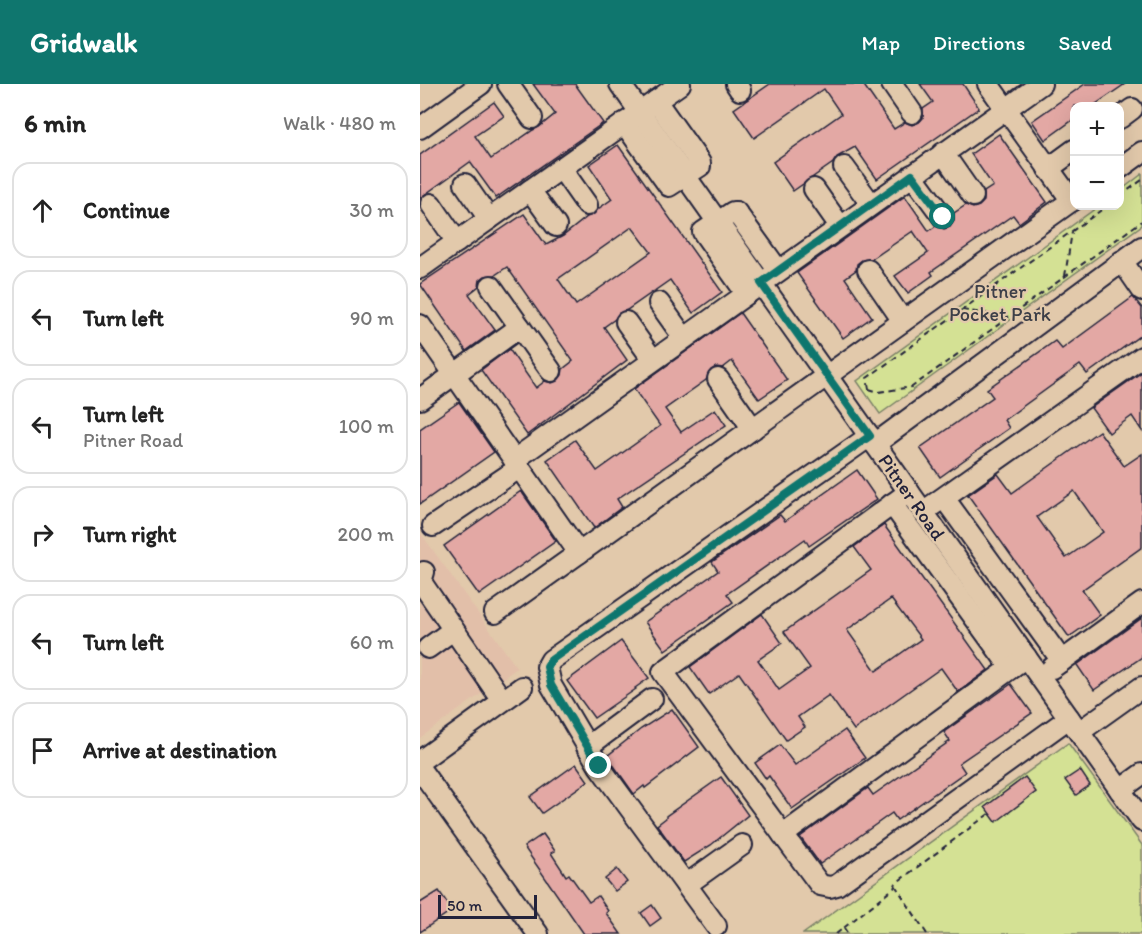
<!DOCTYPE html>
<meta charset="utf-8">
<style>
:root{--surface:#fff;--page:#f2f2f2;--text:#222;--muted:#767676;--line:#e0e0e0;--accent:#0f766e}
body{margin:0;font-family:Itim,sans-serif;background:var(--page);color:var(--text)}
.controls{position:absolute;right:18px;top:18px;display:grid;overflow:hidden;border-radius:12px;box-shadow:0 6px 24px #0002}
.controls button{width:54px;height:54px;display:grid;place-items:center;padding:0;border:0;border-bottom:2px solid var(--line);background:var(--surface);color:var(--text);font:30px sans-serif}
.scale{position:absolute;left:18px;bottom:15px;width:99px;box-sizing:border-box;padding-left:6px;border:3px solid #22223b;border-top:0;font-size:16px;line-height:21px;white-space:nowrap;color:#22223b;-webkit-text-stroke:4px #e2c9ab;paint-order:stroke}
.stop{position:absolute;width:18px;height:18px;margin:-14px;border:4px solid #0f766e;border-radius:50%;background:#fff}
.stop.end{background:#0f766e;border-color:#fff;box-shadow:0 2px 6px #0008}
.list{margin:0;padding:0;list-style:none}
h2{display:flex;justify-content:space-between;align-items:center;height:78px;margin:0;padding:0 24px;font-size:26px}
h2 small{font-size:20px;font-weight:400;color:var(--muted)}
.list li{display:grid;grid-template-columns:39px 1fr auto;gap:18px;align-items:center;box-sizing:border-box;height:96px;margin:0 12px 12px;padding:0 12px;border:2px solid var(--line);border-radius:18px}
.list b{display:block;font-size:22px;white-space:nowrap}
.list p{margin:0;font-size:20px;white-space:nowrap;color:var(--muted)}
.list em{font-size:20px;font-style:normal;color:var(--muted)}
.icon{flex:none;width:33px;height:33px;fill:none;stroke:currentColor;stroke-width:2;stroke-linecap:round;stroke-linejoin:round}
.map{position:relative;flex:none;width:722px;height:850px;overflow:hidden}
header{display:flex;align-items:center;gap:36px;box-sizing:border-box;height:84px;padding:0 30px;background:var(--accent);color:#fff}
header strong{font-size:28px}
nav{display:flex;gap:33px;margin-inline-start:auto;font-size:21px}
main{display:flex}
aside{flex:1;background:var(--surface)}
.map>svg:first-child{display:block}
.built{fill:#e2bfa9}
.green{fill:#d4e194;stroke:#7b8268;stroke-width:1.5}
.building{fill:#e3a8a4;stroke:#22223b;stroke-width:1.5;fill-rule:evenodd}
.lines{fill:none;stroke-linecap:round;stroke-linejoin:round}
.minor-casing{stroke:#22223b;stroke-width:24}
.path{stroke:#22223b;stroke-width:2;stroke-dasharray:6 4.5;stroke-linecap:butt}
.minor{stroke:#e2c9ab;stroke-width:20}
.route{stroke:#0f766e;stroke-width:8}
.labels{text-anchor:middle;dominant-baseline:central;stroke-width:4.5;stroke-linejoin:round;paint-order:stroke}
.park-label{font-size:20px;fill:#3d3f48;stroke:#e2c9ab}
.street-label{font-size:20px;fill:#22223b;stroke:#e2c9ab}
</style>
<header>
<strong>Gridwalk</strong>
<nav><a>Map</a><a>Directions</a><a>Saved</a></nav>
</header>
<main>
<aside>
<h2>6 min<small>Walk · 480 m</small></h2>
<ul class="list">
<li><svg class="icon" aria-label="ahead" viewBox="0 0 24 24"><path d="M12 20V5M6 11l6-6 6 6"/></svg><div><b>Continue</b></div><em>30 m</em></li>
<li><svg class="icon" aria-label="left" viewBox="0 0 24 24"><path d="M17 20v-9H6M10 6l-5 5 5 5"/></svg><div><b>Turn left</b></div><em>90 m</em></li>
<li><svg class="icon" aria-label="left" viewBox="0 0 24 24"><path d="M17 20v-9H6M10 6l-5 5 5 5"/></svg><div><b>Turn left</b><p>Pitner Road</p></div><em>100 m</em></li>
<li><svg class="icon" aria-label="right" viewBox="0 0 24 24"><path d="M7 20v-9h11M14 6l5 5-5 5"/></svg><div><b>Turn right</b></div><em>200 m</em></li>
<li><svg class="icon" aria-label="left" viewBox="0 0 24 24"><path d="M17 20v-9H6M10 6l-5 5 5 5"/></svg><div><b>Turn left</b></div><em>60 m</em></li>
<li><svg class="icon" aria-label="arrive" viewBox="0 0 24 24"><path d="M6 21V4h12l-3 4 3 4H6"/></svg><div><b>Arrive at destination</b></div></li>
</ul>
</aside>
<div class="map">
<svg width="722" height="850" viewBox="0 0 722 850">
<rect width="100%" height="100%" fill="#e2c9ab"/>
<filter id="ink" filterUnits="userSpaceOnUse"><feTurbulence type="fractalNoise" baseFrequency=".0167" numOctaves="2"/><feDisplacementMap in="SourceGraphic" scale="12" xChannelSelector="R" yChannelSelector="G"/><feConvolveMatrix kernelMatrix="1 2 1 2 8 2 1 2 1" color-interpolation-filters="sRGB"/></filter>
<g filter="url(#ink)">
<polygon class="built" points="0,448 97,584 0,654"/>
<g class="green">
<polygon points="722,90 722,141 460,330 437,297 679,122 700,122 700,107"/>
<polygon points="648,659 722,761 722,850 383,850"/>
</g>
<g class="building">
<polygon points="113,0 155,0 183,39 76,114 50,78 0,114 0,71 74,18 84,32 55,52 71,75 113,46 119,43 135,30"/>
<polygon points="350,0 443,0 474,45 485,38 492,41 499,38 503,34 503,25 513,18 500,0 543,0 559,24 457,95 435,63 417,73 413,79 373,107 353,78 421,30 404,5 334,54 314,25"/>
<polygon points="665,0 705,0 673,22 654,22 654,35 625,56 612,37"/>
<polygon points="579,50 627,118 599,139 593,131 511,188 513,191 488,209 475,192 508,169 493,147 452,175 442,176 437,180 436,186 425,194 452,233 423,254 377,189 485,112 509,147 516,142 524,145 530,143 534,137 534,129 546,121 553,124 559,122 564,117 564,108 573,102 551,70"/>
<path d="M 198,61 L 302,208 L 273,229 L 250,196 L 207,226 L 199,229 L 195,235 L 184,243 L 207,276 L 107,351 L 61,286 L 89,265 L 116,304 L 125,297 L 132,299 L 137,297 L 142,291 L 143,285 L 153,277 L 87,183 L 75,191 L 65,192 L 60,196 L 59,202 L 49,210 L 75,246 L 46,267 L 0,200 L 104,130 L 126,161 L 143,152 L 167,133 L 174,130 L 178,125 L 192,115 L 169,81 ZM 212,143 L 231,168 L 156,221 L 138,195 Z"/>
<polygon points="713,213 722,224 722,250 667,290 660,281 584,336 589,344 520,393 500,364 573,313 567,305 635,257 642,265"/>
<polygon points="320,229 367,296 339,315 312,277 303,284 296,283 291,286 286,296 245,325 261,348 295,325 306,341 197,415 202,423 174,444 127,376 155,356 177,387 240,342 214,305"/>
<polygon points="722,288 722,347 712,332 689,349 671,324"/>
<polygon points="39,318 74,368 0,420 0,345"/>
<path d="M 679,347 L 704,382 L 722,370 L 722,463 L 662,506 L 680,531 L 649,553 L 548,411 L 578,390 L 592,409 ZM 654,407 L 683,448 L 646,474 L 617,433 Z"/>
<polygon points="437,386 457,415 389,462 385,455 307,510 313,518 245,566 225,538 298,487 292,478 360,431 365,437"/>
<polygon points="101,407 136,457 59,511 24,462"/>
<path d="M 464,441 L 568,586 L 538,608 L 521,584 L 434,646 L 409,611 L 378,633 L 385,643 L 366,656 L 319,589 L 289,610 L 270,583 L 342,530 L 362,559 L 338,576 L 359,606 L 390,584 L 364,548 L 451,486 L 434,463 ZM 471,515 L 501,555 L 456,587 L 427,546 Z"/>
<polygon points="722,534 722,573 674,606 657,581"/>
<polygon points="201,557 229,594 215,604 216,605 174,634 147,597"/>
<polygon points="591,600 612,629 539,679 545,688 477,736 472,729 400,780 380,753 448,704 453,711 530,657 524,648"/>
<polygon points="252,625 279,663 225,704 224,702 214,710 187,672 221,645"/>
<polygon points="425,646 445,674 372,725 349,692 346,695 335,679 360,661 375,681"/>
<polygon points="156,680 168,697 122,729 110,713"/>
<polygon points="660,686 670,701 656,711 645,696"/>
<polygon points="301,693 328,731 291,761 264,778 237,741 246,734 246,732"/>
<polygon points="605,693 616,708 576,738 565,723"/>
<polygon points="123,750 135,767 131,769 146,792 149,790 169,818 178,812 188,827 186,829 201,850 164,850 104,763"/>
<polygon points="197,785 207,798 195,807 185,795"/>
<polygon points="19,807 32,826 0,848 0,819"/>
<polygon points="232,821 241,834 230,842 221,829"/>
</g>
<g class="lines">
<g class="minor-casing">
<g id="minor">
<polyline points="88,0 112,34"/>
<polyline points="200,0 722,737"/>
<polyline points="316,0 320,6"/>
<polyline points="472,0 492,29"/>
<polyline points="568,0 652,117"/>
<polyline points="700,34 712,25"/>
<polyline points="204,39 249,102 280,82 280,79 236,17"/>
<polyline points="0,44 61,0"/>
<polyline points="523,69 553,112"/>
<polyline points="424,83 451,120"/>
<polyline points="141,84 167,121"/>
<polyline points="700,84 722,68"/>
<polyline points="628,85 654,66"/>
<polyline points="492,91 523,133"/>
<polyline points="45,100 69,135"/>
<polyline points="394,105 420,142"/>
<polyline points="110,106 136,142"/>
<polyline points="11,120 37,158"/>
<polyline points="702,177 722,206"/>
<polyline points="0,184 260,0"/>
<polyline points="448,186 483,237"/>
<polyline points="71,202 131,287"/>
<polyline points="326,209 283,148 313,128 316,128 358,186"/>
<polyline points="239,219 264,254"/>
<polyline points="206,238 233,276"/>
<polyline points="0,241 159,469"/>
<polyline points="298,295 333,345"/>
<polyline points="0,315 100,243"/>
<polyline points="455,360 722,163"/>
<polyline points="94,376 621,0"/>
<polyline points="489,408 243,588 400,801 410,803 417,801 649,634"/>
<polyline points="524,414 642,577"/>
<polyline points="472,420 591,584"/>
<polyline points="503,428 722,273"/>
<polyline points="13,442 99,384"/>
<polyline points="4,488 1,498 82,616"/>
<polyline points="75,529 654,115"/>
<polyline points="8,564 33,546"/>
<polyline points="632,584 722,519"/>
<polyline points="659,648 722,603"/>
<polyline points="167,663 232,615"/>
<polyline points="0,677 102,603"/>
<polyline points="0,685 118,850"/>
<polyline points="700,706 722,690"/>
<polyline points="363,751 606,573"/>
<polyline points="266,801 322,761"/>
<polyline points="296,842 179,682 131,601 127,583 131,576 450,352"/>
</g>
</g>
<g class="path">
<polyline points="700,112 722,96"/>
<polyline points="645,192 652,148"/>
<polyline points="542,226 589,233"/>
<polyline points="449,305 459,308 492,303 722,137"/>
<polyline points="449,305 447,294 687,122"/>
<polyline points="475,801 507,850"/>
<polyline points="424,844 428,850"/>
<polyline points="416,850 474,804 476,799 570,729"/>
</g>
<use href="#minor" class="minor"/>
</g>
</g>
<g class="lines" filter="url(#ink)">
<polyline class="route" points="179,682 131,601 127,583 131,576 450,352 341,199 492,91 523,133"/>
</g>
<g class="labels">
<g class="park-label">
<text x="580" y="207">Pitner<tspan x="580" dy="23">Pocket Park</tspan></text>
</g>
<g class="street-label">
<text transform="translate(492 413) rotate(55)">Pitner Road</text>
</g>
</g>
</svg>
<div class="controls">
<button>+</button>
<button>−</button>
</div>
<div class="scale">50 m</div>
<div class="stop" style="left:523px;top:133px"></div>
<div class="stop end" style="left:179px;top:682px"></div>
</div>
</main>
